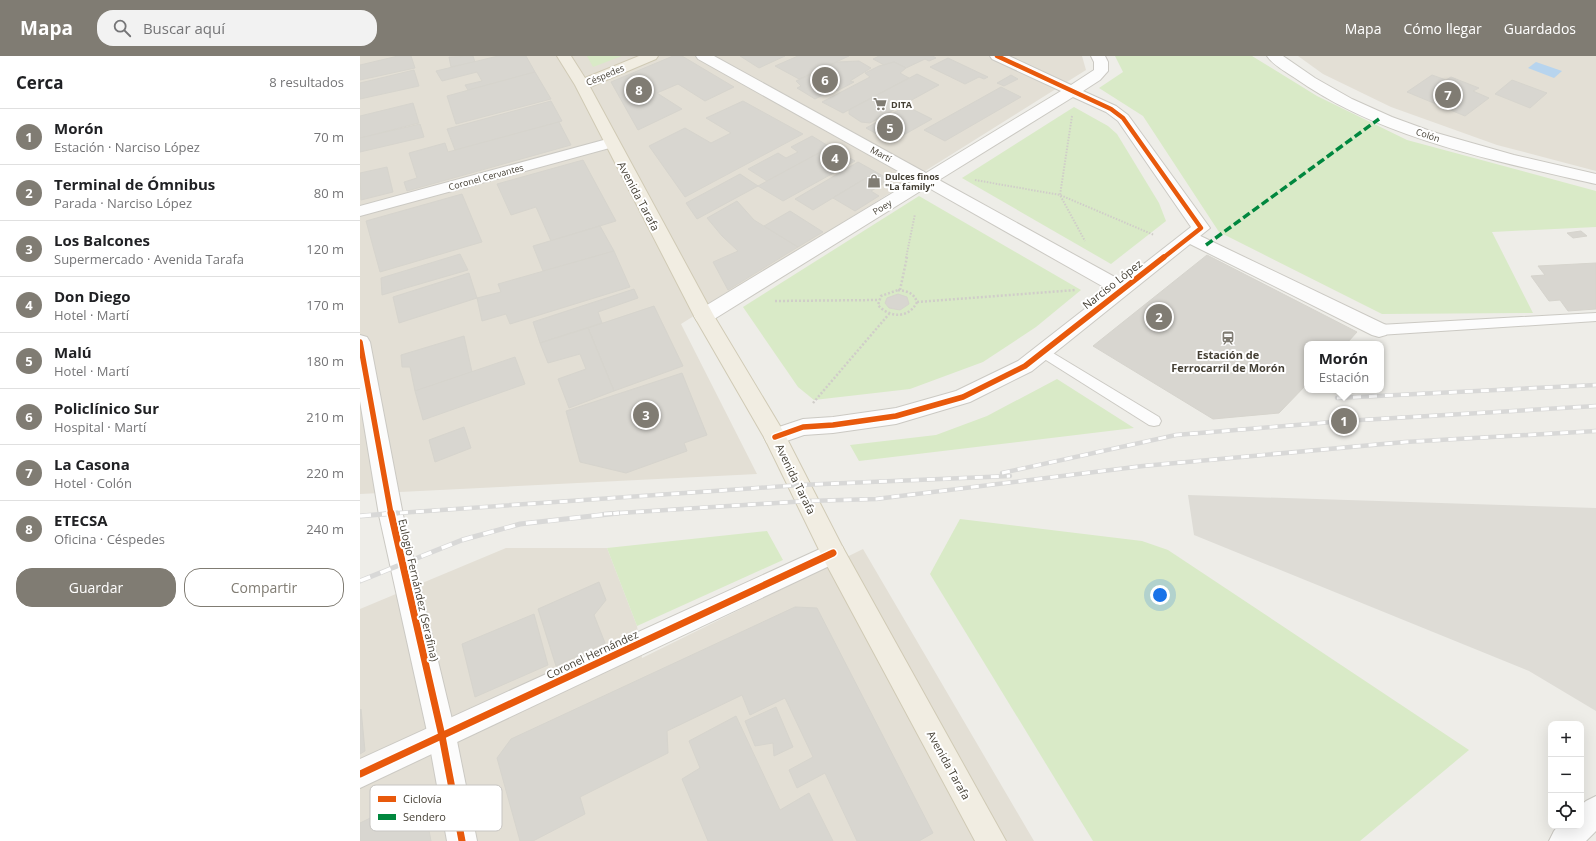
<!DOCTYPE html>
<html lang="es">
<meta charset="utf-8">
<style>
:root{--surface:#fff;--page:#f2f2f2;--text:#202124;--muted:#757577;--line:#e0e0e0;--accent:#807c73}
body{margin:0;font-family:"Open Sans",sans-serif;background:var(--page);color:var(--text)}
.controls{position:absolute;right:12px;bottom:12px;display:grid;overflow:hidden;border-radius:8px;box-shadow:0 4px 16px #0002}
.controls button{width:36px;height:36px;display:grid;place-items:center;padding:0;border:0;border-bottom:1px solid var(--line);background:var(--surface);color:var(--text);font:20px sans-serif}
.you{position:absolute;left:800px;top:539px;width:14px;height:14px;margin:-10px;border:3px solid #fff;border-radius:50%;background:#1a73e8;box-shadow:0 0 0 6px #1a73e833}
.badge{display:grid;place-items:center;width:26px;height:26px;border-radius:50%;background:var(--accent);color:#fff;font-size:13px;font-weight:700}
.pin{position:absolute;translate:-50% -50%;border:2px solid #fff;box-shadow:0 1px 4px #0006}
.popup{position:absolute;left:944px;top:285px;width:80px;height:52px;box-sizing:border-box;display:grid;place-content:center;border-radius:8px;background:var(--surface);filter:drop-shadow(0 1px 3px #0005);font-size:13px;white-space:nowrap;color:var(--muted)}
.popup b{font-size:15px;color:var(--text)}
.popup::after{content:'';position:absolute;left:50%;top:100%;margin-left:-8px;border:8px solid transparent;border-top-color:var(--surface)}
.list{margin:0;padding:0;list-style:none}
h2{display:flex;justify-content:space-between;align-items:center;height:52px;margin:0;padding:0 16px;font-size:17px}
h2 small{font-size:13px;font-weight:400;color:var(--muted)}
.list li{display:grid;grid-template-columns:26px 1fr auto;gap:12px;align-items:center;box-sizing:border-box;height:56px;padding:0 16px;border-top:1px solid var(--line)}
.list b{display:block;font-size:15px;white-space:nowrap}
.list p{margin:0;font-size:13px;white-space:nowrap;color:var(--muted)}
.list em{font-size:13px;font-style:normal;color:var(--muted)}
.actions{display:flex;gap:8px;padding:12px 16px}
.actions a{flex:1;padding:9px 0;border:1px solid var(--accent);border-radius:16px;text-align:center;font-size:14px;color:var(--accent)}
.actions .main{background:var(--accent);color:#fff}
.icon{flex:none;width:22px;height:22px;fill:none;stroke:currentColor;stroke-width:2;stroke-linecap:round;stroke-linejoin:round}
.map{position:relative;flex:none;width:1236px;height:785px;overflow:hidden}
header{display:flex;align-items:center;gap:24px;box-sizing:border-box;height:56px;padding:0 20px;background:var(--accent);color:#fff}
header strong{font-size:19px}
nav{display:flex;gap:22px;margin-inline-start:auto;font-size:14px}
.search{width:280px;height:36px;background:var(--page);display:flex;align-items:center;gap:10px;box-sizing:border-box;padding:0 14px;border-radius:16px;color:var(--muted);font-size:15px}
main{display:flex}
aside{flex:1;background:var(--surface)}
.map>svg:first-child{display:block}
.residential{fill:#e3dfd5}
.industrial{fill:#dedcd6}
.green{fill:#d9eac7}
.water{fill:#b7d4ee}
.building{fill:#d8d6d0;stroke:#d6d4cd}
.lines{fill:none;stroke-linecap:round;stroke-linejoin:round}
.service-casing{stroke:#cbc9c3;stroke-width:2}
.minor-casing{stroke:#cbc9c3;stroke-width:2}
.tertiary-casing{stroke:#cbc9c3;stroke-width:2}
.primary-casing{stroke:#d0cab5;stroke-width:2}
.path-far1{stroke:#d0cdc9;stroke-width:2;stroke-dasharray:1.5 1.5;stroke-linecap:butt}
.path{stroke:#d0cdc9;stroke-width:2.5;stroke-dasharray:2 2;stroke-linecap:butt}
.service{fill:#fcfcfc;fill-rule:evenodd}
.minor{fill:#fcfcfc;fill-rule:evenodd}
.tertiary{fill:#fcfcfc;fill-rule:evenodd}
.primary{fill:#f1ede2;fill-rule:evenodd}
.rail-far1-casing{stroke:#d8d8d7;stroke-width:4.5}
.rail-casing{stroke:#d8d8d7;stroke-width:5}
.rail-far1{stroke:#fff;stroke-width:3;stroke-dasharray:8;stroke-linecap:butt}
.rail{stroke:#fff;stroke-width:3.5;stroke-dasharray:11;stroke-linecap:butt}
.quiet{stroke:#00873e;stroke-width:3.5;stroke-dasharray:8 3.5;stroke-linecap:butt}
.cycleway-far2-casing{stroke:#fff;stroke-width:6}
.cycleway-far1-casing{stroke:#fff;stroke-width:8}
.cycleway-casing{stroke:#fff;stroke-width:10}
.cycleway-far2{stroke:#e8590c;stroke-width:4.5}
.cycleway-far1{stroke:#e8590c;stroke-width:5.5}
.cycleway{stroke:#e8590c;stroke-width:7}
.labels{text-anchor:middle;dominant-baseline:central;stroke-width:4;stroke-linejoin:round;paint-order:stroke}
.far-street-label{font-size:9px;fill:#443f34;stroke:#fff}
.far-poi-label{font-size:9px;font-weight:bold;fill:#443f34;stroke:#fff;text-anchor:start}
.street-label{font-size:11px;fill:#443f34;stroke:#fff}
.poi-label{font-size:11px;font-weight:bold;fill:#443f34;stroke:#fff}
.key{fill:#fff;stroke:#c7c5c2;stroke-width:1}
.key-label{font-size:11px;fill:#443f34}
</style>
<header>
<strong>Mapa</strong>
<div class="search"><svg class="icon" aria-label="search" viewBox="0 0 24 24"><circle cx="10" cy="10" r="6"/><path d="M15 15l6 6"/></svg>Buscar aquí</div>
<nav><a>Mapa</a><a>Cómo llegar</a><a>Guardados</a></nav>
</header>
<main>
<aside>
<h2>Cerca<small>8 resultados</small></h2>
<ul class="list">
<li><span class="badge">1</span><div><b>Morón</b><p>Estación · Narciso López</p></div><em>70 m</em></li>
<li><span class="badge">2</span><div><b>Terminal de Ómnibus</b><p>Parada · Narciso López</p></div><em>80 m</em></li>
<li><span class="badge">3</span><div><b>Los Balcones</b><p>Supermercado · Avenida Tarafa</p></div><em>120 m</em></li>
<li><span class="badge">4</span><div><b>Don Diego</b><p>Hotel · Martí</p></div><em>170 m</em></li>
<li><span class="badge">5</span><div><b>Malú</b><p>Hotel · Martí</p></div><em>180 m</em></li>
<li><span class="badge">6</span><div><b>Policlínico Sur</b><p>Hospital · Martí</p></div><em>210 m</em></li>
<li><span class="badge">7</span><div><b>La Casona</b><p>Hotel · Colón</p></div><em>220 m</em></li>
<li><span class="badge">8</span><div><b>ETECSA</b><p>Oficina · Céspedes</p></div><em>240 m</em></li>
</ul>
<div class="actions"><a class="main">Guardar</a><a>Compartir</a></div>
</aside>
<div class="map">
<svg width="1236" height="785" viewBox="0 0 1236 785">
<rect width="100%" height="100%" fill="#eeede8"/>
<g class="residential">
<polygon points="0,0 722,0 726,14 321,268 397,418 0,438"/>
<polygon points="938,0 1236,0 1236,115 1137,89 1031,51 963,18"/>
<polygon points="146,492 247,492 277,570 282,602 503,493 674,785 0,785 0,553"/>
</g>
<polygon class="industrial" points="828,439 1236,452 1236,655 1169,615 834,479"/>
<g class="green">
<polygon points="227,0 262,0 233,11"/>
<polygon points="755,0 892,0 957,40 1047,84 1236,135 1236,171 1132,176 1173,257 1022,258 859,176 783,60 739,32 763,16"/>
<polygon points="714,51 748,70 757,78 799,147 806,165 751,208 602,122"/>
<polygon points="559,140 721,234 676,271 623,306 550,333 454,344 438,331 383,251"/>
<polygon points="697,323 774,372 499,405 490,389 576,379 627,360"/>
<polygon points="600,463 782,485 808,494 1109,694 1000,785 733,785 570,518"/>
<polygon points="407,475 423,504 277,570 247,492"/>
</g>
<polygon class="water" points="1176,6 1202,15 1194,22 1168,12"/>
<g class="building">
<polygon points="38,0 51,0 55,12 0,24 0,9"/>
<polygon points="113,0 115,6 91,11 89,1"/>
<polygon points="138,0 166,0 175,16 108,34 105,29 122,25 117,16 82,25 76,15"/>
<polygon points="313,0 322,0 374,31 345,45 318,28 297,37 322,53 278,74 251,26"/>
<polygon points="380,0 425,0 399,12"/>
<polygon points="438,0 489,0 439,23 415,10"/>
<polygon points="519,0 573,0 576,2 569,5 565,3 546,12 534,6 526,10 513,3"/>
<polygon points="588,2 628,21 624,23 619,21 605,28 570,11"/>
<polygon points="499,5 511,12 490,25 494,26 477,35 475,33 455,43 437,32 441,30 436,25 477,6"/>
<polygon points="534,6 546,12 540,17 549,22 483,57 462,46 510,21 505,17 519,10"/>
<polygon points="54,14 59,30 0,43 0,27"/>
<polygon points="175,16 191,43 96,68 87,40"/>
<polygon points="557,18 579,29 510,67 501,66 489,58 489,54"/>
<polygon points="651,19 658,23 644,30 637,27"/>
<polygon points="1072,19 1086,24 1091,21 1119,32 1113,35 1129,42 1105,60 1047,36"/>
<polygon points="1152,24 1187,37 1170,52 1135,38"/>
<polygon points="641,31 661,41 585,85 564,74"/>
<polygon points="191,45 202,65 95,94 87,73"/>
<polygon points="383,45 443,78 325,141 289,90 325,72 351,87 371,77 346,62"/>
<polygon points="53,47 59,67 0,82 0,60"/>
<polygon points="546,50 572,63 531,86 506,72"/>
<polygon points="199,66 211,89 47,135 44,126 57,122 49,97 85,87 88,96"/>
<polygon points="60,68 64,81 0,96 0,82"/>
<polygon points="452,80 470,91 407,125 388,113 418,97 426,102 438,96 431,91"/>
<polygon points="470,91 495,105 423,145 398,130"/>
<polygon points="223,104 256,165 191,185 176,151 151,159 137,128"/>
<polygon points="498,106 516,116 453,154 435,143"/>
<polygon points="27,111 33,136 1,144 0,117"/>
<polygon points="516,116 530,124 511,135 519,140 495,155 473,142"/>
<polygon points="380,118 398,130 337,163 326,147"/>
<polygon points="102,138 122,186 20,216 6,165"/>
<polygon points="377,145 394,164 438,191 368,234 353,206 378,195 362,180 347,162"/>
<polygon points="430,155 463,176 438,191 404,170"/>
<polygon points="240,170 254,195 183,215 173,190"/>
<polygon points="1221,175 1227,180 1213,182 1207,177"/>
<polygon points="254,195 270,231 150,268 146,258 122,265 117,242 141,236 138,228"/>
<polygon points="100,198 108,214 22,239 21,222"/>
<polygon points="847,199 997,276 986,288 947,288 947,328 919,357 853,363 733,290"/>
<polygon points="1236,207 1236,253 1208,255 1200,244 1189,245 1171,220 1185,219 1178,210"/>
<polygon points="109,217 117,242 39,267 33,241"/>
<polygon points="274,233 278,242 238,256 242,267 180,287 173,266"/>
<polygon points="538,238 547,241 549,248 540,254 529,252 525,247 527,242"/>
<polygon points="294,250 323,310 254,335 228,272"/>
<polygon points="228,272 254,335 209,352 198,323 226,313 220,298 188,307 180,287"/>
<polygon points="104,280 112,316 55,335 50,311 42,311 41,299"/>
<polygon points="155,301 165,328 63,364 55,335"/>
<polygon points="322,317 347,379 324,387 327,395 266,417 220,406 206,355"/>
<polygon points="104,371 111,392 75,406 69,384"/>
<polygon points="239,526 246,544 234,559 245,587 196,610 178,553"/>
<polygon points="435,551 457,552 573,777 559,785 497,785 465,717 437,732 429,714 453,701 425,642 390,659 382,639 307,675 308,697 220,741 225,758 173,785 160,785 137,702 151,683"/>
<polygon points="174,558 188,609 115,641 102,588"/>
<polygon points="416,651 433,691 414,700 413,687 395,690 385,665"/>
<polygon points="1,653 5,695 0,698 0,654"/>
<polygon points="376,660 420,754 449,737 473,785 348,785 322,723 340,712 329,685"/>
<polygon points="62,737 71,785 0,785 0,767"/>
</g>
<g class="lines">
<g class="service-casing">
<g id="service">
<polygon points="1236,257 1236,265 1019,279 1014,277 1012,274 1014,271 1019,269"/>
<polygon points="683,291 799,361 801,365 799,369 794,370 789,369 678,299 676,296 678,293"/>
</g>
</g>
<g class="minor-casing">
<g id="minor">
<path d="M 907,0 L 923,0 L 955,22 L 992,43 L 1032,61 L 1073,76 L 1154,99 L 1236,118 L 1236,128 C 1136,105 1021,83 935,22 C 926,16 913,9 907,0 Z"/>
<polygon points="830,175 1026,269 1029,274 1026,279 1019,281 1012,279 824,185 821,181 824,177"/>
<polygon points="473,487 482,490 485,497 482,504 0,732 0,703"/>
<polygon points="1236,740 1236,775 1226,785 1189,785 1194,775 1198,770 1221,770 1221,749 1226,745"/>
</g>
</g>
<g class="tertiary-casing">
<g id="tertiary">
<path d="M 336,0 L 354,0 L 566,117 L 701,35 L 632,3 L 630,0 L 649,0 L 711,29 L 734,14 L 734,6 L 731,0 L 745,0 L 748,6 L 748,15 L 740,24 L 723,35 L 756,50 L 768,59 L 850,172 L 672,315 L 610,346 L 536,368 L 473,377 L 444,379 L 415,389 L 407,387 L 404,381 L 407,375 L 443,363 L 473,361 L 536,352 L 596,335 L 658,305 L 749,234 L 567,131 L 351,265 L 344,267 L 337,265 L 334,260 L 337,255 L 554,124 L 338,3 ZM 713,41 L 746,56 L 758,65 L 831,171 L 762,225 L 579,124 Z"/>
<polygon points="251,82 257,84 259,87 257,90 0,160 0,150"/>
<polygon points="0,279 7,281 10,286 43,459 96,680 117,785 87,785 68,680 19,459 0,345"/>
</g>
</g>
<g class="primary-casing">
<polygon id="primary" points="197,0 211,0 225,22 279,0 298,0 296,3 230,31 354,260 423,375 482,490 646,785 615,785 464,504 405,383 334,260 215,29"/>
</g>
<g class="path-far1">
<polyline points="712,60 700,139 725,185"/>
<polyline points="615,124 700,139 794,179"/>
<polyline points="546,202 555,158"/>
</g>
<g class="path">
<path d="M 538,234 C 547,235 554,237 557,246 C 549,263 529,262 518,249 L 521,240 Z"/>
<polyline points="540,234 547,201"/>
<polyline points="415,245 519,244"/>
<polyline points="557,246 716,234"/>
<polyline points="453,347 529,258"/>
</g>
<use href="#service" class="service"/>
<use href="#minor" class="minor"/>
<use href="#tertiary" class="tertiary"/>
<use href="#primary" class="primary"/>
<g class="rail-far1-casing">
<g id="rail-far1">
<polyline points="977,342 1236,329"/>
<polyline points="642,417 816,379 984,365 1236,350"/>
<polyline points="24,458 440,429 650,420"/>
<polyline points="244,458 447,445 516,443 783,410 1045,386 1236,375"/>
</g>
</g>
<g class="rail-casing">
<g id="rail">
<polyline points="0,460 37,457"/>
<polyline points="0,525 102,484 160,468 259,457"/>
</g>
</g>
<use href="#rail-far1" class="rail-far1"/>
<use href="#rail" class="rail"/>
<polyline class="quiet" points="846,189 1019,63"/>
<g class="cycleway-far2-casing">
<polyline id="cycleway-far2" points="637,0 751,53 763,62 841,172 803,202"/>
</g>
<g class="cycleway-far1-casing">
<g id="cycleway-far1">
<polyline points="0,286 31,458"/>
<polyline points="415,381 443,371 473,369 536,360 603,341 665,310 804,201"/>
</g>
</g>
<g class="cycleway-casing">
<g id="cycleway">
<polyline points="31,457 82,680 102,785"/>
<polyline points="0,718 473,497"/>
</g>
</g>
<use href="#cycleway-far2" class="cycleway-far2"/>
<use href="#cycleway-far1" class="cycleway-far1"/>
<use href="#cycleway" class="cycleway"/>
</g>
<defs>
<g id="supermarket-bare" transform="scale(1.08)"><path d="M-6-5.5h2.5l.6 2H6L4.5 2H-2.5L-4.4-4H-6ZM-1.5 3.2a1.3 1.3 0 1 0 .1 0ZM3 3.2a1.3 1.3 0 1 0 .1 0Z" fill="#807c73" stroke="#fff" stroke-width="2.5" paint-order="stroke"/></g>
<g id="shop-bare" transform="scale(1.08)"><path d="M-5-2.5h2.3a2.7 3.5 0 0 1 5.4 0H5L5.5 6h-11ZM-1.5-2.5h3a1.5 2.3 0 0 0-3 0Z" fill="#807c73" stroke="#fff" stroke-width="2.5" paint-order="stroke"/></g>
<g id="station-bare" transform="scale(1.08)"><path d="M-3-6H3Q5-6 5-4V2Q5 4 3 4L4.5 6H3L1.5 4h-3L-3 6H-4.5L-3 4Q-5 4-5 2V-4Q-5-6-3-6ZM-3.5-4v3h7v-3ZM-3.5 1v1.5H-2V1ZM2 1v1.5H3.5V1Z" fill="#807c73" stroke="#fff" stroke-width="2.5" paint-order="stroke"/></g>
</defs>
<g fill-rule="evenodd">
<use href="#supermarket-bare" x="520" y="48"/>
<use href="#shop-bare" x="514" y="125"/>
<use href="#station-bare" x="868" y="282"/>
</g>
<g class="labels">
<g class="far-street-label">
<text transform="translate(245 19) rotate(-23)">Céspedes</text>
<text transform="translate(1068 79) rotate(18)">Colón</text>
<text transform="translate(521 98) rotate(29)">Martí</text>
<text transform="translate(126 121) rotate(-15)">Coronel Cervantes</text>
<text transform="translate(522 151) rotate(-32)">Poey</text>
</g>
<g class="far-poi-label">
<text x="531" y="48">DITA</text>
<text x="525" y="120">Dulces finos<tspan x="525" dy="10">"La family"</tspan></text>
</g>
<g class="street-label">
<text transform="translate(279 140) rotate(62)">Avenida Tarafa</text>
<text transform="translate(752 228) rotate(-38)">Narciso López</text>
<text transform="translate(436 423) rotate(64)">Avenida Tarafa</text>
<text transform="translate(59 534) rotate(77)">Eulogio Fernández (Serafina)</text>
<text transform="translate(232 598) rotate(-25)">Coronel Hernández</text>
<text transform="translate(589 709) rotate(61)">Avenida Tarafa</text>
</g>
<g class="poi-label">
<text x="868" y="298">Estación de<tspan x="868" dy="13">Ferrocarril de Morón</tspan></text>
</g>
</g>
<rect x="10" y="729" width="132" height="46" rx="6" class="key"/>
<rect x="18" y="740" width="18" height="6" fill="#e8590c"/>
<rect x="18" y="758" width="18" height="6" fill="#00873e"/>
<g class="key-label">
<text x="43" y="747">Ciclovía</text>
<text x="43" y="765">Sendero</text>
</g>
</svg>
<div class="controls">
<button>+</button>
<button>−</button>
<button><svg class="icon" aria-label="locate" viewBox="0 0 24 24"><circle cx="12" cy="12" r="6"/><path d="M12 2v4M12 18v4M2 12h4M18 12h4"/></svg></button>
</div>
<div class="you"></div>
<div class="pin badge" style="left:984px;top:365px">1</div>
<div class="popup"><b>Morón</b>Estación</div>
<div class="pin badge" style="left:799px;top:261px">2</div>
<div class="pin badge" style="left:286px;top:359px">3</div>
<div class="pin badge" style="left:475px;top:102px">4</div>
<div class="pin badge" style="left:530px;top:72px">5</div>
<div class="pin badge" style="left:465px;top:24px">6</div>
<div class="pin badge" style="left:1088px;top:39px">7</div>
<div class="pin badge" style="left:279px;top:34px">8</div>
</div>
</main>
